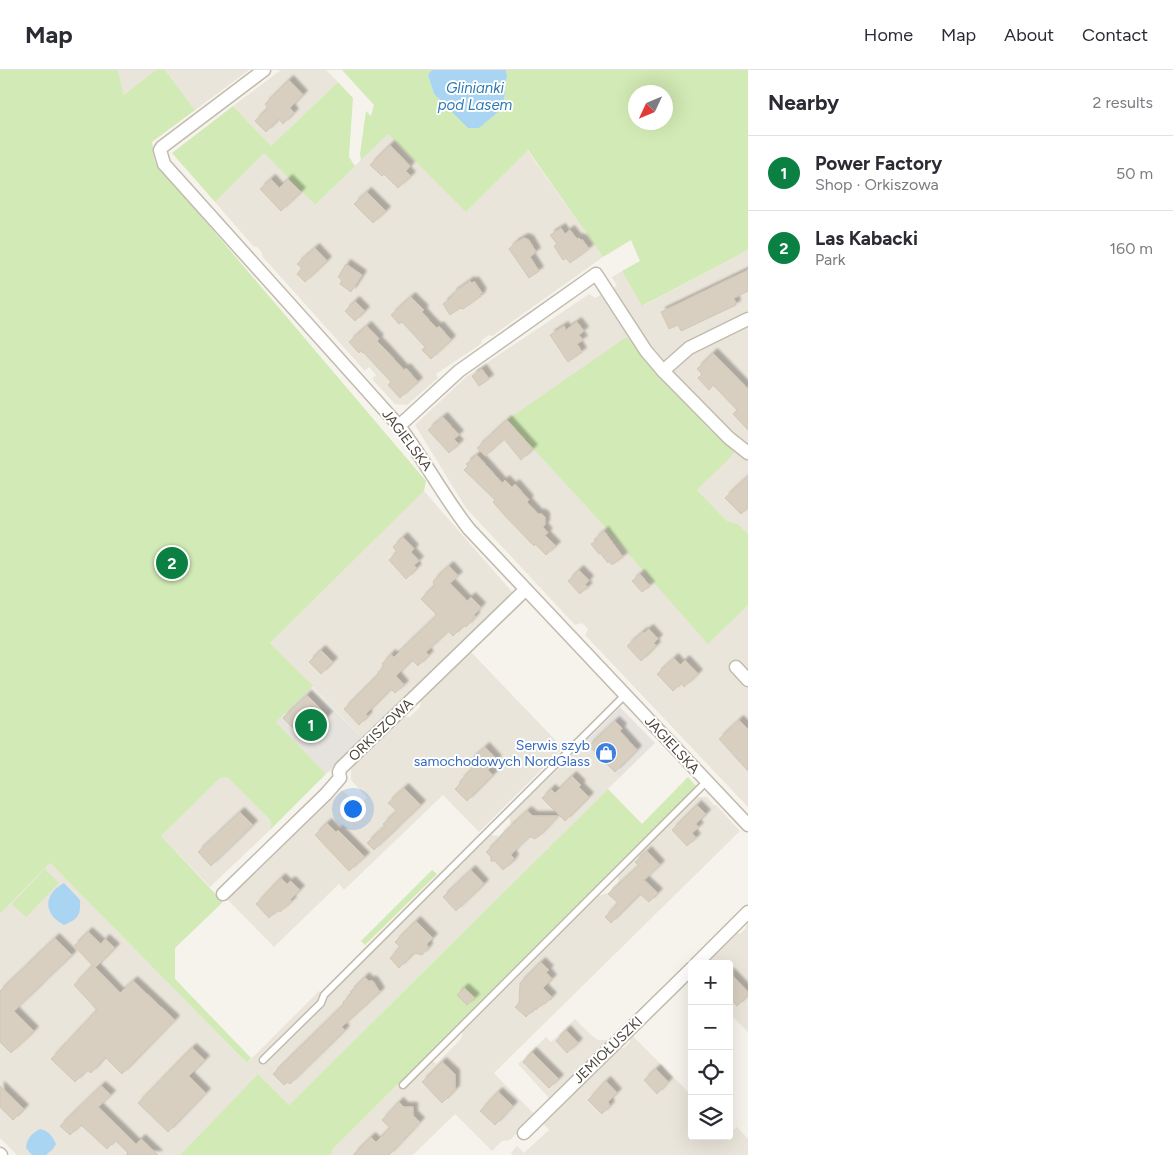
<!DOCTYPE html>
<meta charset="utf-8">
<style>
:root{--surface:#fff;--page:#f7f7f7;--text:#2b2b33;--muted:#7c7c81;--line:#e1e1e2;--accent:#0b8043}
body{margin:0;font-family:Figtree,sans-serif;background:var(--page);color:var(--text)}
.controls{position:absolute;right:15px;bottom:15px;display:grid;overflow:hidden;border-radius:5px;box-shadow:0 5px 20px #0002}
.controls button{width:45px;height:45px;display:grid;place-items:center;padding:0;border:0;border-bottom:1px solid var(--line);background:var(--surface);color:var(--text);font:25px sans-serif}
.compass{position:absolute;left:628px;top:15px;width:45px;height:45px;border-radius:50%;background:var(--surface);box-shadow:0 5px 20px #0002;rotate:226deg}
.you{position:absolute;left:352px;top:738px;width:18px;height:18px;margin:-12px;border:4px solid #fff;border-radius:50%;background:#1a73e8;box-shadow:0 0 0 8px #1a73e833}
.badge{display:grid;place-items:center;width:32px;height:32px;border-radius:50%;background:var(--accent);color:#fff;font-size:16px;font-weight:700}
.pin{position:absolute;translate:-50% -50%;border:2px solid #fff;box-shadow:0 1px 5px #0006}
.list{margin:0;padding:0;list-style:none}
h2{display:flex;justify-content:space-between;align-items:center;height:65px;margin:0;padding:0 20px;font-size:21px}
h2 small{font-size:16px;font-weight:400;color:var(--muted)}
.list li{display:grid;grid-template-columns:32px 1fr auto;gap:15px;align-items:center;box-sizing:border-box;height:75px;padding:0 20px;border-top:1px solid var(--line)}
.list b{display:block;font-size:19px;white-space:nowrap}
.list p{margin:0;font-size:16px;white-space:nowrap;color:var(--muted)}
.list em{font-size:16px;font-style:normal;color:var(--muted)}
.icon{flex:none;width:28px;height:28px;fill:none;stroke:currentColor;stroke-width:2;stroke-linecap:round;stroke-linejoin:round}
.map{position:relative;flex:none;width:748px;height:1085px;overflow:hidden}
header{display:flex;align-items:center;gap:30px;box-sizing:border-box;height:70px;padding:0 25px;background:var(--surface);border-bottom:1px solid var(--line)}
header strong{font-size:24px}
nav{display:flex;gap:28px;margin-inline-start:auto;font-size:18px}
main{display:flex}
aside{flex:1;background:var(--surface)}
.map>svg:first-child{display:block}
.residential{fill:#eae5da}
.industrial{fill:#e6e2dd}
.green{fill:#d2eab5;fill-rule:evenodd}
.water{fill:#a9d4f2}
.building{fill:#d8cfc1;stroke:#d3c7b4;filter:url(#shadow)}
.lines{fill:none;stroke-linecap:round;stroke-linejoin:round}
.lane-casing{stroke:#c2bbae;stroke-width:9}
.street-casing{stroke:#c2bbae;stroke-width:15}
.lane{stroke:#fff;stroke-width:6}
.street{stroke:#fff;stroke-width:12}
.labels{text-anchor:middle;dominant-baseline:central;stroke-width:4;stroke-linejoin:round;paint-order:stroke}
.street-label{font-size:14px;fill:#4b4439;stroke:#fff}
.shop-label{font-size:14px;fill:#366cbe;stroke:#fff;text-anchor:end}
.water-label{font-size:15px;font-style:italic;fill:#2e7ab2;stroke:#fff}
</style>
<header>
<strong>Map</strong>
<nav><a>Home</a><a>Map</a><a>About</a><a>Contact</a></nav>
</header>
<main>
<div class="map">
<svg width="748" height="1085" viewBox="0 0 748 1085">
<defs>
<filter id="shadow"><feDropShadow dx="4.5" dy="-4.5" stdDeviation="1" flood-color="#0004"/></filter>
</defs>
<rect width="100%" height="100%" fill="#f6f3ec"/>
<g class="residential">
<polygon points="118,0 156,0 124,25"/>
<polygon points="165,0 249,0 195,40"/>
<polygon points="281,0 326,0 338,12 271,76 233,36"/>
<polygon points="388,63 467,141 527,80 603,187 492,266 489,265 482,270 481,274 436,304 438,308 407,335 395,334 372,309 376,305 369,297 365,301 262,186 263,185 260,180 256,176 254,177 215,132 264,83 315,135"/>
<polygon points="748,180 748,464 738,454 727,451 697,420 730,388 733,382 708,358 645,291 628,268 508,350 595,446 708,573 748,535 748,737 585,565 588,559 582,553 575,555 466,438 415,355 466,307 589,224 595,228 617,216 612,207 622,201 643,236"/>
<polygon points="424,421 513,523 363,669 270,573"/>
<polygon points="470,581 563,678 479,762 443,725 344,820 339,814 274,877 227,829 342,720 358,735 367,728 351,710 351,698 404,646 410,647 420,637 421,629"/>
<polygon points="583,674 619,708 289,1035 258,1004 180,1085 17,1085 0,1068 0,844 50,793 247,993 319,921 327,927 491,765 500,766 511,755 509,747"/>
<polygon points="228,706 271,751 270,760 210,817 161,766 220,708"/>
<polygon points="697,727 707,727 714,735 716,735 740,761 494,1003 535,1045 510,1070 502,1071 492,1081 455,1044 413,1085 330,1085 333,1082 332,1080 401,1012 406,1017 433,991 436,994 461,969 463,961 597,825 598,826 608,823 619,812 617,805"/>
<polygon points="748,848 748,962 729,943 729,894 702,894 734,862 740,864 746,858 745,851"/>
<polygon points="575,949 591,965 598,970 609,970 551,1030 518,994 546,967 551,972"/>
<polygon points="631,964 692,1026 692,1066 729,1066 729,1064 737,1057 748,1069 748,1085 513,1085 511,1083 517,1076 524,1083 549,1060 542,1052 616,978 624,978 630,972"/>
</g>
<g class="industrial">
<polygon points="311,617 363,669 326,704 276,652"/>
<polygon points="620,637 655,673 619,708 583,674"/>
</g>
<g class="green">
<polygon points="0,0 118,0 124,25 156,0 165,0 195,40 152,72 155,92 426,411 424,421 270,573 313,616 276,652 326,704 270,760 271,751 228,707 220,708 161,766 223,832 175,878 175,909 251,988 247,993 50,793 0,844"/>
<path d="M 342,0 L 432,0 L 428,5 L 434,24 L 469,58 L 479,58 L 503,38 L 507,5 L 506,0 L 748,0 L 748,180 L 642,236 L 622,201 L 640,191 L 631,170 L 603,187 L 528,80 L 466,142 L 388,64 L 361,90 L 360,84 L 366,41 L 371,46 L 374,35 ZM 636,22 L 666,22 L 666,52 L 636,52 Z"/>
<polygon points="338,12 353,28 349,87 355,96 315,135 264,83 215,132 172,83 233,36 271,76"/>
<polygon points="625,268 628,268 645,291 708,358 734,382 730,388 697,420 727,451 738,454 748,464 748,535 708,574 595,446 507,350"/>
<polygon points="688,707 697,717 332,1080 333,1082 330,1085 180,1085 258,1004 289,1035 608,719 642,754"/>
<polygon points="45,799 59,813 26,847 12,834"/>
<polygon points="432,800 437,804 365,875 361,871"/>
</g>
<g class="water">
<polygon points="432,0 506,0 507,5 503,38 479,58 468,58 434,24 428,5"/>
<path d="M 64,813 L 80,830 C 81,845 78,849 64,855 C 43,844 43,824 64,813 Z"/>
<path d="M 40,1059 C 49,1061 52,1066 56,1074 L 53,1079 L 46,1085 L 32,1085 L 26,1078 C 27,1068 31,1064 40,1059 Z"/>
</g>
<g class="building">
<polygon points="289,10 303,25 290,38 294,43 283,54 279,49 266,62 255,51 268,38 265,34"/>
<polygon points="390,75 410,96 406,101 411,106 398,118 384,104 382,106 370,95"/>
<polygon points="271,109 279,118 288,109 301,122 281,141 260,119"/>
<polygon points="367,122 386,141 373,153 354,134"/>
<polygon points="561,158 565,164 570,160 577,169 579,168 581,170 582,169 589,179 570,193 566,188 563,190 554,176 557,174 550,165"/>
<polygon points="524,168 529,170 536,182 530,187 539,201 529,208 509,179 515,173"/>
<polygon points="315,178 327,191 305,212 297,204 302,198 297,194"/>
<polygon points="346,194 362,205 351,222 340,214 342,210 338,207"/>
<polygon points="748,200 748,221 734,228 736,235 681,261 678,255 669,259 661,242"/>
<polygon points="470,211 472,213 474,211 482,223 480,224 481,226 463,239 460,238 450,245 443,234 454,225 452,224"/>
<polygon points="411,227 424,240 422,242 429,250 437,258 439,256 451,270 431,289 422,280 425,277 402,252 399,254 391,245"/>
<polygon points="355,231 365,241 355,251 345,241"/>
<polygon points="577,252 584,261 579,265 583,270 577,274 582,282 568,292 550,265 564,256 566,260"/>
<polygon points="367,256 379,269 377,271 385,279 404,300 406,298 418,312 400,328 388,315 391,312 364,283 360,281 359,283 349,272"/>
<polygon points="713,283 748,319 748,360 733,344 737,340 713,315 709,320 698,308 702,304 697,299"/>
<polygon points="482,299 489,309 479,316 472,306"/>
<polygon points="443,347 459,365 454,369 459,374 449,383 428,360"/>
<polygon points="507,350 533,379 521,390 504,369 485,386 477,378"/>
<polygon points="477,385 502,413 505,410 512,417 515,414 529,430 527,432 538,444 542,444 545,447 545,455 543,457 548,463 545,465 556,476 546,485 535,474 534,476 506,447 493,432 495,430 464,400 468,396 466,394"/>
<polygon points="748,406 748,438 741,444 725,428"/>
<polygon points="604,461 623,487 612,495 609,491 608,493 600,483 599,484 591,474 596,471 594,470"/>
<polygon points="403,467 414,479 411,482 419,491 414,495 417,498 406,509 389,490 397,482 393,477"/>
<polygon points="449,496 458,506 450,513 467,531 471,527 481,537 474,545 475,547 466,557 464,555 453,566 448,561 426,582 429,585 418,596 412,590 396,606 404,615 395,623 391,619 366,644 368,646 359,655 344,639 379,604 378,602 384,596 382,594 391,584 394,587 396,585 437,545 421,529 435,515 433,513 434,510"/>
<polygon points="579,500 589,510 585,515 588,517 580,524 568,511"/>
<polygon points="640,504 650,516 642,522 632,511"/>
<polygon points="649,559 658,569 654,573 656,576 641,591 627,576 643,562 644,563"/>
<polygon points="321,580 333,592 321,604 309,592"/>
<polygon points="674,588 680,595 685,590 698,604 684,617 681,613 673,621 657,604"/>
<polygon points="307,625 328,646 305,670 283,648"/>
<polygon points="739,650 748,659 748,701 719,669"/>
<polygon points="615,651 622,658 620,661 637,680 615,702 589,676"/>
<polygon points="485,677 497,690 488,700 493,705 467,731 455,719 461,713 460,711 475,696 470,691"/>
<polygon points="572,706 581,715 579,717 589,727 565,751 542,728 551,719 555,723"/>
<polygon points="404,718 421,735 374,780 367,773 385,756 383,754 397,741 388,733"/>
<polygon points="697,735 706,744 696,754 699,757 692,763 696,768 687,776 672,760"/>
<polygon points="527,741 533,746 558,746 539,766 534,769 530,766 515,780 511,785 514,788 511,793 503,800 495,791 491,791 491,787 486,782 501,767 500,766"/>
<polygon points="240,742 253,755 211,796 198,782"/>
<polygon points="327,753 336,762 338,760 365,787 349,801 315,765"/>
<polygon points="647,781 660,795 644,810 658,823 649,832 640,824 611,853 605,847 618,833 608,824 639,796 635,792"/>
<polygon points="471,800 484,814 456,841 443,827"/>
<polygon points="281,808 287,814 291,811 300,820 290,830 292,831 280,842 278,840 269,848 256,834"/>
<polygon points="416,851 433,868 427,874 428,878 422,885 414,883 399,898 390,888 400,877 395,872"/>
<polygon points="88,862 101,874 105,869 115,878 95,898 74,876"/>
<polygon points="55,868 72,885 14,941 34,961 11,983 0,972 0,921"/>
<polygon points="541,892 549,900 546,902 552,909 543,918 552,927 545,934 543,933 536,940 535,938 526,947 515,937 519,933 520,913"/>
<polygon points="93,895 120,923 133,911 175,950 122,1004 105,987 91,1003 87,1000 75,1012 51,989 97,940 74,915"/>
<polygon points="729,902 748,922 748,925 737,936 729,928"/>
<polygon points="365,907 368,911 373,911 380,922 346,953 342,957 345,960 290,1014 287,1012 284,1015 273,1004 344,934 343,932 352,923 350,922"/>
<polygon points="464,918 475,928 467,935 457,925"/>
<polygon points="566,960 578,973 567,983 556,971"/>
<polygon points="192,978 205,990 189,1006 206,1023 168,1062 138,1033"/>
<polygon points="532,982 559,1009 549,1018 523,992"/>
<polygon points="442,992 455,1004 455,1020 442,1033 422,1012"/>
<polygon points="656,999 668,1012 657,1024 644,1010"/>
<polygon points="606,1011 617,1023 608,1032 610,1036 602,1044 588,1030"/>
<polygon points="0,1016 24,1039 13,1050 0,1037"/>
<polygon points="101,1016 111,1025 98,1037 136,1074 141,1069 158,1085 126,1085 128,1083 115,1070 107,1079 81,1055 70,1065 60,1056"/>
<polygon points="498,1022 513,1036 495,1055 480,1041"/>
<polygon points="399,1032 404,1037 413,1037 413,1045 420,1052 389,1085 353,1085 371,1067 376,1072 390,1058 382,1050"/>
</g>
<g class="lines">
<g class="lane-casing">
<g id="lane">
<polyline points="263,990 321,933 324,925 625,625"/>
<polyline points="403,1015 707,711"/>
</g>
</g>
<g class="street-casing">
<g id="street">
<path d="M 264,0 L 162,77 L 160,80 L 164,94 L 399,356 C 424,389 443,426 469,459 L 748,755"/>
<polyline points="663,301 689,278 748,249"/>
<polyline points="399,356 459,301 596,204 646,281 663,301 729,368 748,383"/>
<polyline points="736,597 748,610"/>
<polyline points="223,824 326,724 340,708 339,702 341,698 525,520"/>
<polyline points="696,894 748,842"/>
<polyline points="524,1063 692,898"/>
<polyline points="0,1084 1,1085"/>
</g>
</g>
<use href="#lane" class="lane"/>
<use href="#street" class="street"/>
</g>
<defs>
<g id="shop-disc" transform="scale(1.125)"><circle r="9.5" fill="#3f7fe0" stroke="#fff"/><path d="M-5-2.5h2.3a2.7 3.5 0 0 1 5.4 0H5L5.5 6h-11ZM-1.5-2.5h3a1.5 2.3 0 0 0-3 0Z" fill="#fff"/></g>
</defs>
<g fill-rule="evenodd">
<use href="#shop-disc" x="606" y="683"/>
</g>
<g class="labels">
<g class="street-label">
<text transform="translate(407 370) rotate(53)">JAGIELSKA</text>
<text transform="translate(381 660) rotate(-44)">ORKISZOWA</text>
<text transform="translate(672 675) rotate(47)">JAGIELSKA</text>
<text transform="translate(608 980) rotate(-44)">JEMIOŁUSZKI</text>
</g>
<g class="shop-label">
<text x="590" y="675">Serwis szyb<tspan x="590" dy="16">samochodowych NordGlass</tspan></text>
</g>
<g class="water-label">
<text x="475" y="18">Glinianki<tspan x="475" dy="17">pod Lasem</tspan></text>
</g>
</g>
</svg>
<div class="controls">
<button>+</button>
<button>−</button>
<button><svg class="icon" aria-label="locate" viewBox="0 0 24 24"><circle cx="12" cy="12" r="6"/><path d="M12 2v4M12 18v4M2 12h4M18 12h4"/></svg></button>
<button><svg class="icon" aria-label="layers" viewBox="0 0 24 24"><path d="M12 4l9 5-9 5-9-5zM3 14l9 5 9-5"/></svg></button>
</div>
<svg class="compass" viewBox="-18 -18 36 36"><path d="M0-13l5 13h-10z" fill="#e53935"/><path d="M0 13l5-13h-10z" fill="#7c7c81"/></svg>
<div class="you"></div>
<div class="pin badge" style="left:311px;top:655px">1</div>
<div class="pin badge" style="left:172px;top:493px">2</div>
</div>
<aside>
<h2>Nearby<small>2 results</small></h2>
<ul class="list">
<li><span class="badge">1</span><div><b>Power Factory</b><p>Shop · Orkiszowa</p></div><em>50 m</em></li>
<li><span class="badge">2</span><div><b>Las Kabacki</b><p>Park</p></div><em>160 m</em></li>
</ul>
</aside>
</main>
